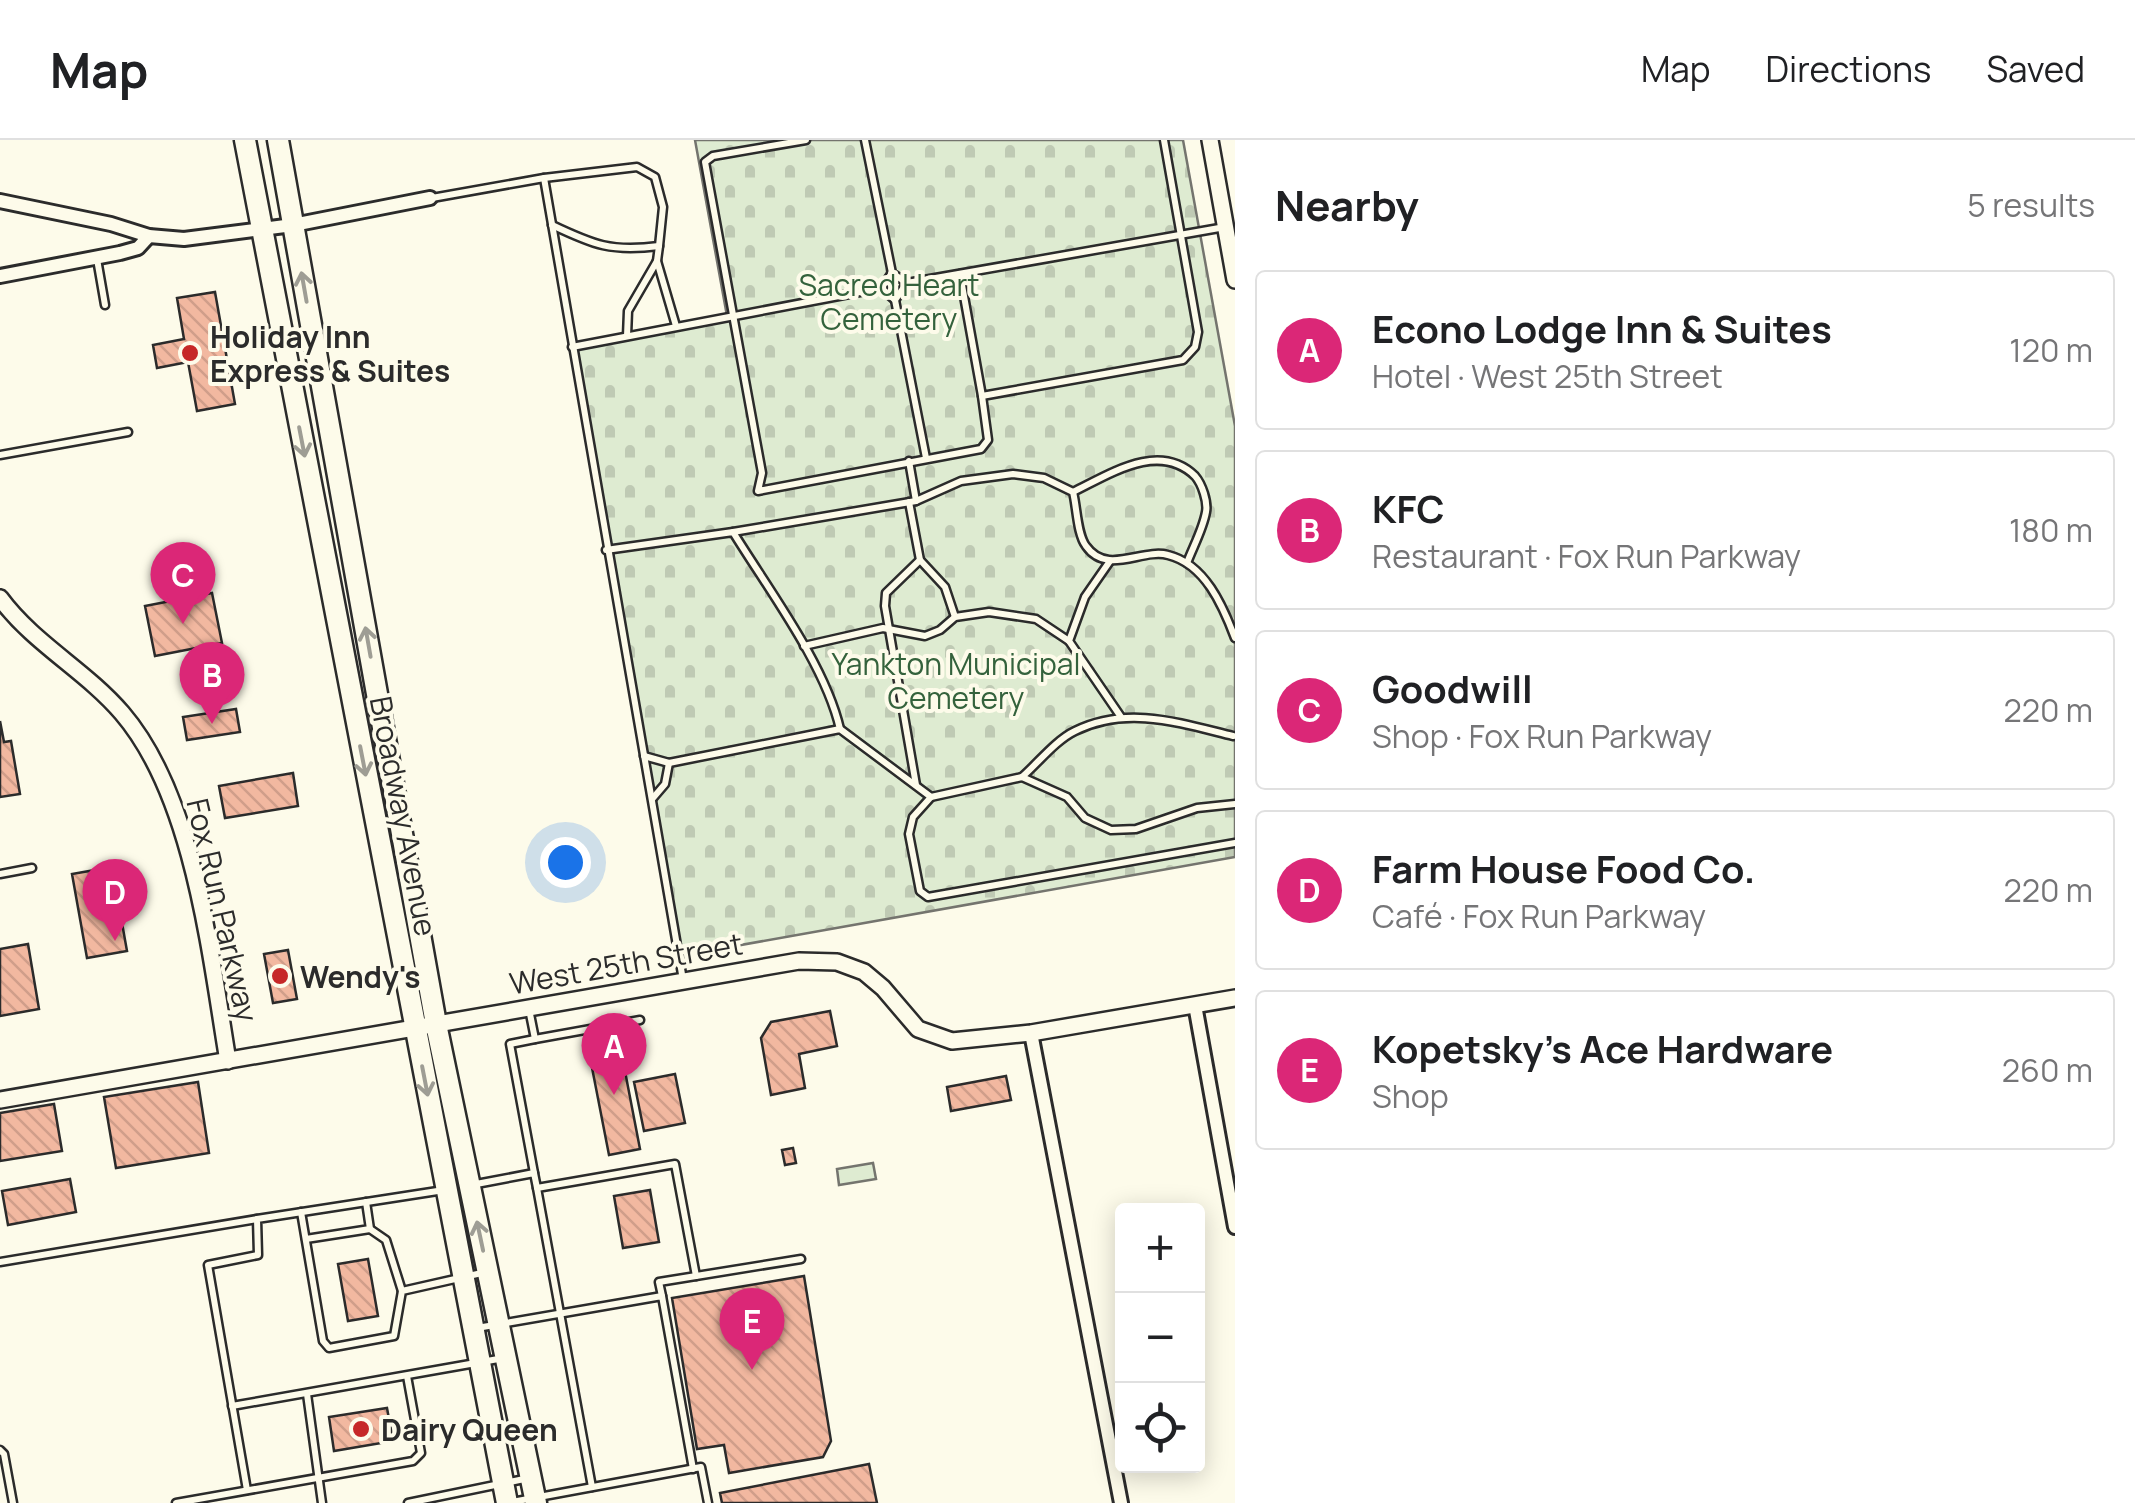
<!DOCTYPE html>
<meta charset="utf-8">
<style>
:root{--surface:#fff;--page:#f6f6f6;--text:#202124;--muted:#757577;--line:#e0e0e0;--accent:#db2777}
body{margin:0;font-family:Manrope,sans-serif;background:var(--page);color:var(--text)}
.controls{position:absolute;right:30px;bottom:30px;display:grid;overflow:hidden;border-radius:10px;box-shadow:0 5px 25px #0003}
.controls button{width:90px;height:90px;display:grid;place-items:center;padding:0;border:0;border-bottom:2px solid var(--line);background:var(--surface);color:var(--text);font:50px sans-serif}
.you{position:absolute;left:565px;top:722px;width:35px;height:35px;margin:-25px;border:8px solid #fff;border-radius:50%;background:#1a73e8;box-shadow:0 0 0 15px #1a73e833}
.badge{display:grid;place-items:center;width:65px;height:65px;border-radius:50%;background:var(--accent);color:#fff;font-size:32px;font-weight:700}
.pin{position:absolute;translate:-50% -82px;filter:drop-shadow(0 2px 5px #0008)}
.pin::after{content:'';position:absolute;top:52px;width:35px;height:30px;background:inherit;clip-path:polygon(0 0,100% 0,50% 100%)}
.list{margin:0;padding:0;list-style:none}
h2{display:flex;justify-content:space-between;align-items:center;height:130px;margin:0;padding:0 40px;font-size:42px}
h2 small{font-size:32px;font-weight:400;color:var(--muted)}
.list li{display:grid;grid-template-columns:65px 1fr auto;gap:30px;align-items:center;box-sizing:border-box;height:160px;margin:0 20px 20px;padding:0 20px;border:2px solid var(--line);border-radius:10px}
.list b{display:block;font-size:38px;white-space:nowrap}
.list p{margin:0;font-size:32px;white-space:nowrap;color:var(--muted)}
.list em{font-size:32px;font-style:normal;color:var(--muted)}
.icon{flex:none;width:55px;height:55px;fill:none;stroke:currentColor;stroke-width:2;stroke-linecap:round;stroke-linejoin:round}
.map{position:relative;flex:none;width:1235px;height:1363px;overflow:hidden}
header{display:flex;align-items:center;gap:60px;box-sizing:border-box;height:140px;padding:0 50px;background:var(--surface);border-bottom:2px solid var(--line)}
header strong{font-size:48px}
nav{display:flex;gap:55px;margin-inline-start:auto;font-size:35px}
main{display:flex}
aside{flex:1;background:var(--surface)}
.map>svg:first-child{display:block}
.green{fill:#deebd1;stroke:#74746e;stroke-width:2.5}
.cemetery{fill:url(#cemetery-stones);stroke:#74746e;stroke-width:2.5}
.building{fill:url(#building-back-hatch);stroke:#2b2b2b;stroke-width:2.5}
.lines{fill:none;stroke-linecap:round;stroke-linejoin:round}
.service-casing{stroke:#2b2b2b;stroke-width:11}
.minor-casing{stroke:#2b2b2b;stroke-width:18}
.tertiary-casing{stroke:#2b2b2b;stroke-width:20}
.trunk-casing{stroke:#2b2b2b;stroke-width:25}
.service{stroke:#fdfbea;stroke-width:6}
.minor{stroke:#fdfbea;stroke-width:12}
.tertiary{stroke:#fdfbea;stroke-width:15}
.trunk{stroke:#fdfbea;stroke-width:20}
.oneway{stroke:#9e9d94}
.poi-dot{fill:#c62828;stroke:#fdfbea;stroke-width:4}
.labels{text-anchor:middle;dominant-baseline:central;stroke-width:8;stroke-linejoin:round;paint-order:stroke}
.park-label{font-size:30px;fill:#34623c;stroke:#fdfbea}
.poi-label{font-size:30px;font-weight:bold;fill:#2b2b2b;stroke:#fdfbea;text-anchor:start}
.street-label{font-size:30px;fill:#2b2b2b;stroke:#fdfbea}
</style>
<header>
<strong>Map</strong>
<nav><a>Map</a><a>Directions</a><a>Saved</a></nav>
</header>
<main>
<div class="map">
<svg width="1235" height="1363" viewBox="0 0 1235 1363">
<defs>
<pattern id="cemetery-stones" width="16" height="16" patternUnits="userSpaceOnUse" patternTransform="scale(2.5)"><rect width="16" height="16" fill="#deebd1"/><path d="M2 7V4a2 2 0 0 1 4 0v3zM10 15v-3a2 2 0 0 1 4 0v3z" fill="#bfcab4"/></pattern>
<pattern id="building-back-hatch" width="6" height="6" patternUnits="userSpaceOnUse" patternTransform="scale(2.5)"><rect width="6" height="6" fill="#f2b8a0"/><path d="M-1 5l2 2M0 0l6 6M5-1l2 2" fill="none" stroke="#d09e8a"/></pattern>
</defs>
<rect width="100%" height="100%" fill="#fdfbea"/>
<polygon class="green" points="873,1023 876,1039 839,1045 837,1029"/>
<polygon class="cemetery" points="695,0 1183,0 1235,286 1235,717 679,816 572,207 727,176"/>
<g class="building">
<polygon points="215,152 235,264 197,271 188,222 157,228 153,205 184,199 177,158"/>
<polygon points="212,453 222,503 155,516 145,466"/>
<polygon points="236,569 240,592 187,600 183,577"/>
<polygon points="0,581 4,602 11,601 20,654 0,657"/>
<polygon points="293,633 298,666 225,678 219,646"/>
<polygon points="112,727 127,811 87,818 72,734"/>
<polygon points="28,804 39,869 0,876 0,809"/>
<polygon points="288,810 297,859 273,863 264,814"/>
<polygon points="830,871 837,906 799,914 805,948 771,955 761,898 771,882"/>
<polygon points="618,895 640,1009 609,1015 587,902"/>
<polygon points="675,934 685,983 644,991 634,942"/>
<polygon points="1006,936 1011,960 951,971 947,947"/>
<polygon points="198,942 209,1013 116,1028 104,957"/>
<polygon points="54,964 62,1011 0,1021 0,973"/>
<polygon points="793,1008 796,1023 785,1025 782,1010"/>
<polygon points="70,1039 76,1072 8,1085 2,1051"/>
<polygon points="650,1050 659,1102 623,1108 614,1056"/>
<polygon points="368,1119 378,1176 348,1181 338,1124"/>
<polygon points="804,1136 831,1301 823,1317 729,1333 724,1305 697,1309 672,1158"/>
<polygon points="387,1268 393,1301 334,1311 329,1277"/>
<polygon points="869,1324 877,1363 722,1363 720,1353"/>
</g>
<g class="lines">
<g class="service-casing">
<g id="service">
<polyline points="806,0 713,16 705,22 762,333 758,351 981,309 988,300 982,256"/>
<polyline points="865,0 892,133 907,143 1225,87"/>
<polyline points="544,38 683,840"/>
<path d="M 432,58 L 544,38 L 637,27 L 655,37 L 663,67 L 659,106 C 611,112 594,105 552,85"/>
<polyline points="659,106 657,121 676,186"/>
<polyline points="97,119 105,165"/>
<polyline points="960,134 982,256 1183,220 1195,207 1198,192 1164,0"/>
<polyline points="881,148 895,160 907,143"/>
<polyline points="895,160 926,318"/>
<polyline points="627,196 628,171 657,121"/>
<polyline points="572,207 881,148 892,133"/>
<polyline points="0,315 128,292"/>
<polyline points="909,321 916,361"/>
<path d="M 1073,352 C 1110,334 1159,301 1195,336 C 1202,344 1208,362 1206,372 C 1203,389 1193,407 1187,423"/>
<polyline points="909,362 920,420 945,447 955,477"/>
<path d="M 733,392 L 916,361 L 961,341 L 1013,334 L 1044,338 L 1073,352 C 1077,368 1077,394 1086,406 C 1107,436 1142,408 1168,415 C 1205,424 1223,466 1235,498"/>
<path d="M 606,410 L 733,392 C 768,449 825,524 840,589"/>
<polyline points="1110,421 1085,457 1069,501 1121,577"/>
<polyline points="804,506 883,488 925,496 940,490 955,477 989,472 1036,479 1069,501"/>
<polyline points="644,616 669,623 840,589 931,657 1022,637 1067,657 1085,678 1111,690 1136,689 1197,668 1235,664"/>
<path d="M 1022,637 C 1038,623 1056,600 1075,591 C 1127,565 1180,583 1233,596"/>
<polyline points="916,645 885,466 886,453 920,420"/>
<polyline points="931,657 913,677 909,694 920,751 928,757 1235,703"/>
<polyline points="653,658 665,644 669,623"/>
<polyline points="0,734 32,728"/>
<polyline points="529,869 535,899 640,880"/>
<polyline points="534,1033 510,904 535,899"/>
<polyline points="471,1045 534,1033 537,1048"/>
<polyline points="301,1072 323,1201 329,1208 394,1196 402,1151 486,1132"/>
<polyline points="370,1089 386,1100 402,1151"/>
<polyline points="306,1099 370,1089 366,1062"/>
<polyline points="0,1122 257,1079"/>
<polyline points="662,1156 659,1142 801,1119"/>
<polyline points="477,1188 662,1156 693,1329"/>
<polyline points="307,1254 322,1363"/>
<polyline points="232,1266 504,1218"/>
<polyline points="0,1310 4,1314 13,1363"/>
<polyline points="592,1347 537,1048 675,1024 696,1136"/>
<polyline points="247,1350 208,1125 258,1115 257,1079 444,1050"/>
<polyline points="512,1362 701,1327 708,1363"/>
<polyline points="176,1363 413,1321 421,1313 407,1236"/>
<polyline points="408,1363 529,1338"/>
</g>
</g>
<g class="minor-casing">
<g id="minor">
<polyline points="0,61 111,84 149,96 184,99 293,85 430,58"/>
<polyline points="0,136 120,113 138,108 149,96"/>
<polyline points="1195,865 1235,1087"/>
<polyline points="1031,893 1121,1363"/>
</g>
</g>
<g class="tertiary-casing">
<g id="tertiary">
<polyline points="1210,0 1235,140"/>
<path d="M 0,458 C 34,504 85,530 122,573 C 194,657 210,813 228,921"/>
<polyline points="0,960 799,821 837,822 864,832 883,848 918,889 952,901 1031,893 1235,858"/>
</g>
</g>
<g class="trunk-casing">
<g id="trunk">
<polyline points="245,0 507,1363"/>
<polyline points="278,0 436,884 536,1363"/>
</g>
</g>
<use href="#service" class="service"/>
<use href="#minor" class="minor"/>
<use href="#tertiary" class="tertiary"/>
<use href="#trunk" class="trunk"/>
</g>
<defs><path id="oneway-shaft" d="M-6 0H5M1.5-3L5.5 0L1.5 3" fill="none" stroke-width="1.6" stroke-linecap="round" stroke-linejoin="round" transform="scale(2.5)"/></defs>
<g class="oneway">
<use href="#oneway-shaft" transform="translate(304 147) rotate(-100)"/>
<use href="#oneway-shaft" transform="translate(302 302) rotate(79)"/>
<use href="#oneway-shaft" transform="translate(368 502) rotate(-100)"/>
<use href="#oneway-shaft" transform="translate(363 621) rotate(79)"/>
<use href="#oneway-shaft" transform="translate(425 941) rotate(79)"/>
<use href="#oneway-shaft" transform="translate(480 1096) rotate(-102)"/>
</g>
<g class="poi-dot">
<circle cx="190" cy="213" r="10"/>
<circle cx="280" cy="836" r="10"/>
<circle cx="361" cy="1289" r="10"/>
</g>
<g class="labels">
<g class="park-label">
<text x="889" y="144">Sacred Heart<tspan x="889" dy="34">Cemetery</tspan></text>
<text x="956" y="523">Yankton Municipal<tspan x="956" dy="34">Cemetery</tspan></text>
</g>
<g class="poi-label">
<text x="210" y="196">Holiday Inn<tspan x="210" dy="34">Express &amp; Suites</tspan></text>
<text x="300" y="836">Wendy's</text>
<text x="381" y="1289">Dairy Queen</text>
</g>
<g class="street-label">
<text transform="translate(404 676) rotate(79)">Broadway Avenue</text>
<text transform="translate(223 770) rotate(77)">Fox Run Parkway</text>
<text transform="translate(626 823) rotate(-10)">West 25th Street</text>
</g>
</g>
</svg>
<div class="controls">
<button>+</button>
<button>−</button>
<button><svg class="icon" aria-label="locate" viewBox="0 0 24 24"><circle cx="12" cy="12" r="6"/><path d="M12 2v4M12 18v4M2 12h4M18 12h4"/></svg></button>
</div>
<div class="you"></div>
<div class="pin badge" style="left:614px;top:955px">A</div>
<div class="pin badge" style="left:212px;top:584px">B</div>
<div class="pin badge" style="left:183px;top:484px">C</div>
<div class="pin badge" style="left:115px;top:801px">D</div>
<div class="pin badge" style="left:752px;top:1230px">E</div>
</div>
<aside>
<h2>Nearby<small>5 results</small></h2>
<ul class="list">
<li><span class="badge">A</span><div><b>Econo Lodge Inn &amp; Suites</b><p>Hotel · West 25th Street</p></div><em>120 m</em></li>
<li><span class="badge">B</span><div><b>KFC</b><p>Restaurant · Fox Run Parkway</p></div><em>180 m</em></li>
<li><span class="badge">C</span><div><b>Goodwill</b><p>Shop · Fox Run Parkway</p></div><em>220 m</em></li>
<li><span class="badge">D</span><div><b>Farm House Food Co.</b><p>Café · Fox Run Parkway</p></div><em>220 m</em></li>
<li><span class="badge">E</span><div><b>Kopetsky's Ace Hardware</b><p>Shop</p></div><em>260 m</em></li>
</ul>
</aside>
</main>
